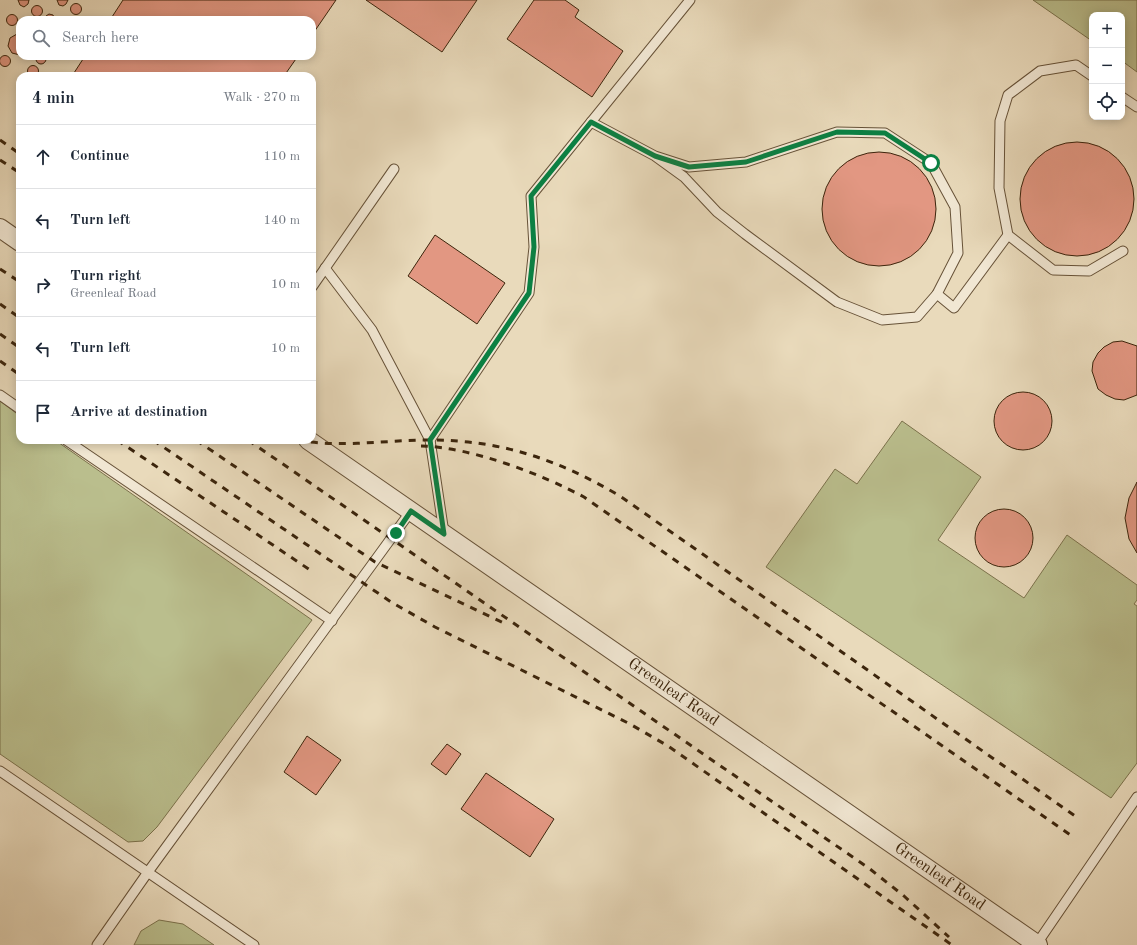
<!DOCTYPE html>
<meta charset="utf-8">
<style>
:root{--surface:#fff;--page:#f2f2f3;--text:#1f2937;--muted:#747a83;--line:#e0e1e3}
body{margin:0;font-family:"Old Standard TT",serif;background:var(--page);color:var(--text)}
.controls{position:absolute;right:12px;top:12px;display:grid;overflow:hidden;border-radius:8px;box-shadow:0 2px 10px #0003}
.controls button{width:36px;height:36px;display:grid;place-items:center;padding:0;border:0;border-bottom:1px solid var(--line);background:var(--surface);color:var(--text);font:20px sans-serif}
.stop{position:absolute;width:12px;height:12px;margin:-9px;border:3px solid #0b8043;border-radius:50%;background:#fff}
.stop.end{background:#0b8043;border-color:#fff;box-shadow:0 1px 4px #0008}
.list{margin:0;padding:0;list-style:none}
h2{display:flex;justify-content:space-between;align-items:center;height:52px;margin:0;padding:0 16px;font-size:17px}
h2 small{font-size:13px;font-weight:400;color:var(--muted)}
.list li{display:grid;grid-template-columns:26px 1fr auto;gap:12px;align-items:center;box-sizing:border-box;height:64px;padding:0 16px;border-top:1px solid var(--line)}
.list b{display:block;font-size:15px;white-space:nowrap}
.list p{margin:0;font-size:13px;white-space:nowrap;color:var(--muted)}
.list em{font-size:13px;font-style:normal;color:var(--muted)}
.icon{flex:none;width:22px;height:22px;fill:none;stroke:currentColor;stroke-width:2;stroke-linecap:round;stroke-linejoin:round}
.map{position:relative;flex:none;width:1137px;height:945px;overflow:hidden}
.search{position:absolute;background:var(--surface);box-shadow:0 2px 10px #0003;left:16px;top:16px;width:300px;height:44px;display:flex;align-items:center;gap:10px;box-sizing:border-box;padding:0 14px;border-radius:12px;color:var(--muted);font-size:15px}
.panel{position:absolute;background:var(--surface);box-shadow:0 2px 10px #0003;left:16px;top:72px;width:300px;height:372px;border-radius:12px}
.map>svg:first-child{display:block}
.green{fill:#babe8d;stroke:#7b724c}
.building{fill:#e29782;stroke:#3c250c}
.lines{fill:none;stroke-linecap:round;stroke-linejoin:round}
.lane-casing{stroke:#675238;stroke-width:11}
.street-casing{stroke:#675238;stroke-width:20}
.lane{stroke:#f1e7d3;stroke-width:9}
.street{stroke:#f1e7d3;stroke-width:18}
.rail{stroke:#3c250c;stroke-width:3;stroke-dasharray:7 7;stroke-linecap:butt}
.route{stroke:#0b8043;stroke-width:5}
.labels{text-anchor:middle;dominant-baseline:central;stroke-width:3;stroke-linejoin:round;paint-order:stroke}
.street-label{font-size:16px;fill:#3c250c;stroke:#f1e7d3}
</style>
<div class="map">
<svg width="1137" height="945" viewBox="0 0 1137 945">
<rect width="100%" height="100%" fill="#e9dabb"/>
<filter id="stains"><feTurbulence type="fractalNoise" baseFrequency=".005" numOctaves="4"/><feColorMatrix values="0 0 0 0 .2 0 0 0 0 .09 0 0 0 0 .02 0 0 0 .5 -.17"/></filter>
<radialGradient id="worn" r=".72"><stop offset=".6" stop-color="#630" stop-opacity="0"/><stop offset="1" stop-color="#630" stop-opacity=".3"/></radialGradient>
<g class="green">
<polygon points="1033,0 1137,0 1137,72 1122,61 1122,15 1092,15 1092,41"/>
<polygon points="0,401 20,416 20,440 55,440 312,620 157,827 143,841 128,842 0,754"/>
<polygon points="902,421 981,477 938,540 1024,598 1067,535 1137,585 1137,600 1134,604 1137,606 1137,763 1111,798 766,567 835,469 857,484"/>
<polygon points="159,920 183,924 214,945 134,945 141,931"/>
</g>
<g class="building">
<polygon points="18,0 29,0 28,4 24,7 20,5"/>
<polygon points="57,0 68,0 66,4 63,6 59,5"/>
<polygon points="123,0 336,0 312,35 312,20 110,20"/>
<polygon points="366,0 477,0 442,52"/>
<polygon points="534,0 565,0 579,10 575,17 623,51 592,97 507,39"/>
<circle cx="76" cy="9" r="5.5"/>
<circle cx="37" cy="11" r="5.5"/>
<polygon points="49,14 53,15 55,20 45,20 46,16"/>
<circle cx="12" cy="20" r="5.5"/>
<polygon points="17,34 20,35 20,55 12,53 8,46 10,38"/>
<circle cx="41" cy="59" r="5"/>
<circle cx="5" cy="61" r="5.5"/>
<polygon points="85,56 298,56 284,76 72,76"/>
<circle cx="33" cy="71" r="5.5"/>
<circle cx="1077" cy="199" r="57"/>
<circle cx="879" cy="209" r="57"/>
<polygon points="435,235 505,283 477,324 408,276"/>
<polygon points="1122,341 1137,346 1137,395 1124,400 1115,399 1106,395 1098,389 1092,371 1093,362 1098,353 1104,347 1113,342"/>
<circle cx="1023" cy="421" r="29"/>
<polygon points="1137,482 1137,553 1129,539 1125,518 1129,498"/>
<circle cx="1004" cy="538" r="29"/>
<polygon points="307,736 341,760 316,795 284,772"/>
<polygon points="447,744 461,754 446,775 431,764"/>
<polygon points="486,773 554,819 530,857 461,809"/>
</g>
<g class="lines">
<g class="lane-casing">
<g id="lane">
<polyline points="1122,97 1137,107"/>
<polyline points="591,122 655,156 689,167 746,162 837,132 885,133 931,163 955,207 958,253 937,294 917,317 882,320 837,302 745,234 717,212 684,177 655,156"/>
<polyline points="1008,235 999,188 1000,121 1008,95 1040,71 1076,65 1092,76"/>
<polyline points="325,268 372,330 430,440 444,533"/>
<polyline points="312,287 394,169"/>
<polyline points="937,294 954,308 1008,235 1053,270 1089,271 1123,251"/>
<polyline points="0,395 20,409"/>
<polyline points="66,440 332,621"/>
<polyline points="430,440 529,293 534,247 531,196 690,0"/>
<polyline points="0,771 254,945"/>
<polyline points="97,945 148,872 411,511"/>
<polyline points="1036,945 1137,797"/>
</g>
</g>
<g class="street-casing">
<g id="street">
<polyline points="0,228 20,242"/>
<path id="s1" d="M 308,440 L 1038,945"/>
</g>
</g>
<use href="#lane" class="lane"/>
<use href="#street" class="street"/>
<g class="rail">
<polyline points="0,140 20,154"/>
<polyline points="0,160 20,173"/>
<polyline points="0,269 20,282"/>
<polyline points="0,304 20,318"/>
<polyline points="0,334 20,348"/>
<polyline points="0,361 20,375"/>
<polyline points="117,440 313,572"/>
<polyline points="153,440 391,602 435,627 630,724 668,746 952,945"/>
<polyline points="196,440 375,562 506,624"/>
<polyline points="248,440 870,869 904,896 949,937"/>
<path d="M 297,440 C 342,448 385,440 430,440 C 502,440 559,460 620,496 L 1075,816"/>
<path d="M 421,446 C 471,447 541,474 584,497 L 1072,836"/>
</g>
</g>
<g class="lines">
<polyline class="route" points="396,533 411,511 444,534 430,440 529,293 534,247 531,196 591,122 655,156 689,167 746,162 837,132 885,133 931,163"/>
</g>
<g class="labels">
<g class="street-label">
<text stroke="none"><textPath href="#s1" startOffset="444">Greenleaf Road</textPath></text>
<text stroke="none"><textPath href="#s1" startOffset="768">Greenleaf Road</textPath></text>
</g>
</g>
<rect width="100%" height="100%" filter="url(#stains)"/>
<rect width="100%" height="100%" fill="url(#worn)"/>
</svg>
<div class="controls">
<button>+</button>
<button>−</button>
<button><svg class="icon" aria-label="locate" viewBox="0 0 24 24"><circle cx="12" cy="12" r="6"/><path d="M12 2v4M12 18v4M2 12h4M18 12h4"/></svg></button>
</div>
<div class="stop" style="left:931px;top:163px"></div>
<div class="stop end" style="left:396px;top:533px"></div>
<div class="search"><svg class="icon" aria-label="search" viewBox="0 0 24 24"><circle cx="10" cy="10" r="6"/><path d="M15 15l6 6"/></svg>Search here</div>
<section class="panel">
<h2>4 min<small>Walk · 270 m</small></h2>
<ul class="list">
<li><svg class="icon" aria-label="ahead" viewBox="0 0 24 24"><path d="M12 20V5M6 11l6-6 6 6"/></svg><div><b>Continue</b></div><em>110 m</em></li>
<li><svg class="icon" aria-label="left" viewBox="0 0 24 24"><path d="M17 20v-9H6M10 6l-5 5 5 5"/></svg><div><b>Turn left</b></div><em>140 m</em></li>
<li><svg class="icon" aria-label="right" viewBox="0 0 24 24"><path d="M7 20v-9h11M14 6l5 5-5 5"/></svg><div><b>Turn right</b><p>Greenleaf Road</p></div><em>10 m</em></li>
<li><svg class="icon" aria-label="left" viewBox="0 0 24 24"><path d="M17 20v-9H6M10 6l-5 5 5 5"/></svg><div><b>Turn left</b></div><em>10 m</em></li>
<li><svg class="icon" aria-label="arrive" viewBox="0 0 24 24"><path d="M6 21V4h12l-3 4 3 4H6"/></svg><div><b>Arrive at destination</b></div></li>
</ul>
</section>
</div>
